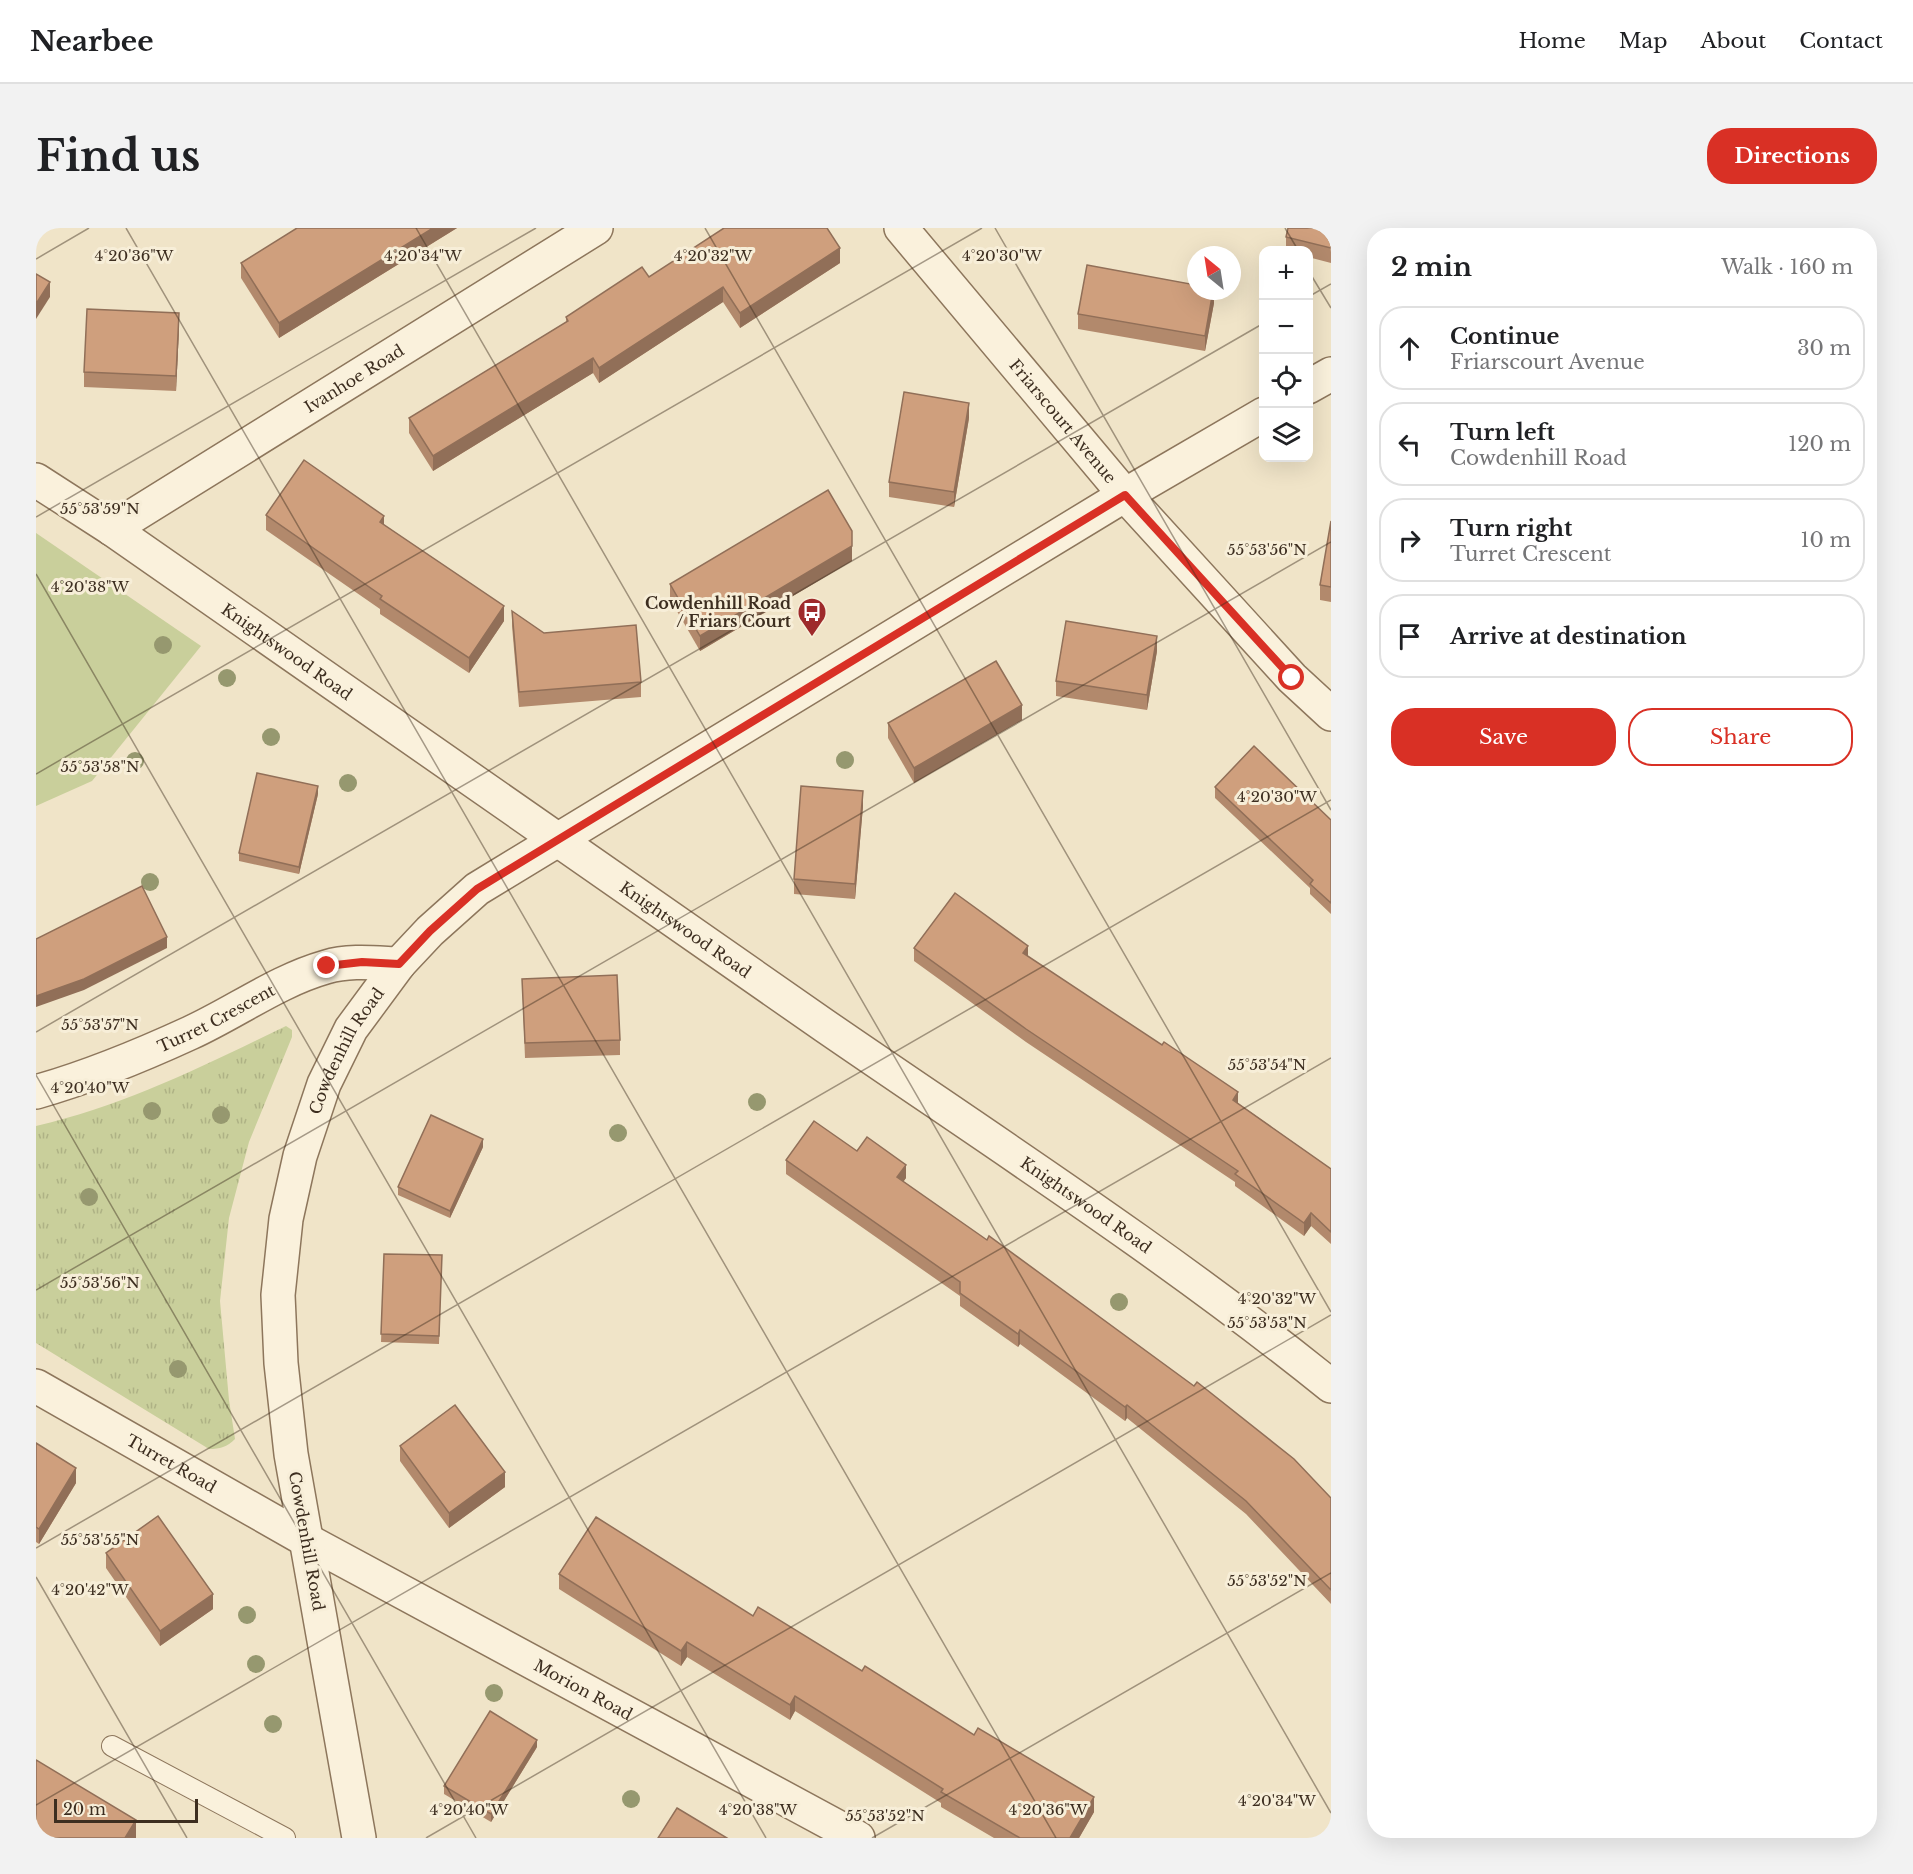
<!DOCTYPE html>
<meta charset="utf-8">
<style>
:root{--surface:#fff;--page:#f2f2f2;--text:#202124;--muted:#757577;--line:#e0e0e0;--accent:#d93025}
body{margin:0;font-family:"Libre Baskerville",serif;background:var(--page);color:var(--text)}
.controls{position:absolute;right:18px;top:18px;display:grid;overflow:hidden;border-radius:12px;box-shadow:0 6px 24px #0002}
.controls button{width:54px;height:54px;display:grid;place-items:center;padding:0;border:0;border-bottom:2px solid var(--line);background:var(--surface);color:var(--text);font:30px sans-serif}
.compass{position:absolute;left:1151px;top:18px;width:54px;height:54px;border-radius:50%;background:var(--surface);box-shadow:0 6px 24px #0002;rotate:330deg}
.scale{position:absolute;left:18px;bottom:15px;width:144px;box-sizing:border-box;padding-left:6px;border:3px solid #3d2e20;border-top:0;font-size:16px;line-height:21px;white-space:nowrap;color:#3d2e20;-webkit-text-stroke:4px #f7eed8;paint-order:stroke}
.stop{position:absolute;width:18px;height:18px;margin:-14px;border:4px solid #d93025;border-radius:50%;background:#fff}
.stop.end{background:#d93025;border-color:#fff;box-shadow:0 2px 6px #0008}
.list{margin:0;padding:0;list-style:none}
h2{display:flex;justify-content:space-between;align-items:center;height:78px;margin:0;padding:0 24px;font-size:26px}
h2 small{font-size:20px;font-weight:400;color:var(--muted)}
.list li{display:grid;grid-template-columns:39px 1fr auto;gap:18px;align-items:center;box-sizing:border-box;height:84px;margin:0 12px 12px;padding:0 12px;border:2px solid var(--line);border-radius:24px}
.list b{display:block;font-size:22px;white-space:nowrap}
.list p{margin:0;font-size:20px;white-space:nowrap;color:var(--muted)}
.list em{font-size:20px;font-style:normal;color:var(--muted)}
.actions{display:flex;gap:12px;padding:18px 24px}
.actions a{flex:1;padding:14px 0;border:2px solid var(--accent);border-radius:24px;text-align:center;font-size:21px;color:var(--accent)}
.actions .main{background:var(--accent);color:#fff}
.icon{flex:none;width:33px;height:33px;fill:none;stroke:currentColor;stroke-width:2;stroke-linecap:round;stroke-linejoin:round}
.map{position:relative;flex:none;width:1295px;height:1610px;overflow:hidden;border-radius:24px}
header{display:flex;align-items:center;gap:36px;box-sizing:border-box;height:84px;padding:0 30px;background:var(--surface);border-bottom:2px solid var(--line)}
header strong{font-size:28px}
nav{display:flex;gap:33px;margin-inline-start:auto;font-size:21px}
.intro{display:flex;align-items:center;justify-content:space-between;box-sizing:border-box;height:144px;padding:0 36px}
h1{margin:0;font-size:42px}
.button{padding:15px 27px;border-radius:24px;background:var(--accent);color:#fff;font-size:21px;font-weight:700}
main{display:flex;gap:36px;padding:0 36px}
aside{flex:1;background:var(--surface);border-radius:24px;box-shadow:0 6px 24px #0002}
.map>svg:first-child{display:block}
.green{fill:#c9cf9b}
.park{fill:url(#park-tufts)}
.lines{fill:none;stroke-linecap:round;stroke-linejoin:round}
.service-casing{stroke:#8d765c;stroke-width:22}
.minor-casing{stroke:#8d765c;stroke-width:36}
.tertiary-casing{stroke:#8d765c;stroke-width:36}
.service{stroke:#faf1dc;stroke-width:20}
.minor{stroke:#faf1dc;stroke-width:33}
.tertiary{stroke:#faf1dc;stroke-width:33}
.tree{fill:#96986f}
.wall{fill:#b2896c}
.shaded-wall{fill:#916f58}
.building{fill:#cf9f7d;stroke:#916f58;stroke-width:1.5}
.route{stroke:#d93025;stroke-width:8}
.ticks{fill:none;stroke:#3d2e20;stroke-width:1.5;stroke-opacity:0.45}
.labels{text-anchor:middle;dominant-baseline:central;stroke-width:6;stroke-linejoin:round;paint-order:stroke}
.street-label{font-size:16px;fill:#3d2e20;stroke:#f7eed8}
.poi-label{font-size:16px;font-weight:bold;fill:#3d2e20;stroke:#f7eed8;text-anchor:end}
.ticks-label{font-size:15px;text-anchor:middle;fill:#3d2e20;stroke:#f7eed8;stroke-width:6;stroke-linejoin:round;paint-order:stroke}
</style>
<header>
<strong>Nearbee</strong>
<nav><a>Home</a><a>Map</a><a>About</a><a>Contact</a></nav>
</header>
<div class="intro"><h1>Find us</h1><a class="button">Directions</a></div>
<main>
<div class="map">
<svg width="1295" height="1610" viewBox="0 0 1295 1610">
<defs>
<pattern id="park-tufts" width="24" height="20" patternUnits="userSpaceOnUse" patternTransform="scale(1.5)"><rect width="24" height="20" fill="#c9cf9b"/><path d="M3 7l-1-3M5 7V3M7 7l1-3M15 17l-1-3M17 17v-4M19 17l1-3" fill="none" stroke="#aeb285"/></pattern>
</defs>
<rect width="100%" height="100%" fill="#f0e4c8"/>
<polygon class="green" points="0,305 165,418 56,553 0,578"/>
<path class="park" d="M 250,798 L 256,802 L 256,809 L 213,914 L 193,990 L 184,1073 L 193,1172 L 199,1211 C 191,1219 184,1221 173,1221 L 0,1115 L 0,898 C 88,878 170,837 250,798 Z"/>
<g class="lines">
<g class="service-casing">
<polyline id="service" points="76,1518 249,1610"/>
</g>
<g class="minor-casing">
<g id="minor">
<path id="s1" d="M 865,0 L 1089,267 L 1256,450 L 1295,486"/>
<path id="s2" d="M 0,252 L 76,301 C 313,467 550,633 789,798 C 959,915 1134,1028 1295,1158"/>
<path id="s3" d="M 76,301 L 560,0"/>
<path id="s4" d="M 0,864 C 53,849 104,828 154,805 C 200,784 241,753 290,739 C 313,732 339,735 363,736"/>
<path id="s5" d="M 0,1158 L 272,1313 L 822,1610"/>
</g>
</g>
<g class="tertiary-casing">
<g id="tertiary">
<polyline points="1272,159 1295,146"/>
<path id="s6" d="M 323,1610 L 255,1226 L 245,1135 L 242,1067 L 250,991 L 264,928 L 288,856 L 315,801 L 363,736 L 394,703 L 441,661 L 1089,267 L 1228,186"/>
</g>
</g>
<use href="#service" class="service"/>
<use href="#minor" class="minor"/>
<use href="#tertiary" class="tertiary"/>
</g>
<g class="tree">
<circle cx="127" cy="417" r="9"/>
<circle cx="191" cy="450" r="9"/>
<circle cx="235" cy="509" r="9"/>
<circle cx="809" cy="532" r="9"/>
<circle cx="99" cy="533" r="9"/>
<circle cx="312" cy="555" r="9"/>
<circle cx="114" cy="654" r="9"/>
<circle cx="721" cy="874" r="9"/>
<circle cx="116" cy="883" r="9"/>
<circle cx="185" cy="887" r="9"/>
<circle cx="582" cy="905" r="9"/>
<circle cx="53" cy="969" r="9"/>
<circle cx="1083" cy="1074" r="9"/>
<circle cx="142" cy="1141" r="9"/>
<circle cx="211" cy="1387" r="9"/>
<circle cx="220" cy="1436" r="9"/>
<circle cx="458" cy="1465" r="9"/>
<circle cx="237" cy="1496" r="9"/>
<circle cx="595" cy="1571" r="9"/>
</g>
<g class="wall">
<polygon points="261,0 421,0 243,110 205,50 205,35"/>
<polygon points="1295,0 1295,35 1272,29 1272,22 1250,22 1250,9"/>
<polygon points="804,35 704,100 687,74 563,155 557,145 397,243 373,205 373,190 530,94 530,89 613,49"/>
<polygon points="1178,63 1178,75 1169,123 1042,101 1042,86"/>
<polygon points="143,100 140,163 48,159 48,144"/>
<polygon points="933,190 918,279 853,269 853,254"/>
<polygon points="230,287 348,297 468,393 433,445 344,386 344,381 230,302"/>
<polygon points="1295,293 1295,374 1284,372 1284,357"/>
<polygon points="816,333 664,423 634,371 634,356"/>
<polygon points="476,383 508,405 605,454 605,469 483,479 476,398"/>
<polygon points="1121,423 1111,482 1020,468 1020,453"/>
<polygon points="986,492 878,555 852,510 852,495"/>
<polygon points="1179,559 1295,592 1295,686 1274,666 1274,660 1179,570"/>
<polygon points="282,566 263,646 203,633 203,625"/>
<polygon points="827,578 819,671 758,666 758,651"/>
<polygon points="878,720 992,728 1202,875 1295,941 1295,1016 1275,998 1268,1008 1199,958 1199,954 990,814 878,733"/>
<polygon points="486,751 584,812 584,827 489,830"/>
<polygon points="447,919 414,990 362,967 362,959"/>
<polygon points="821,923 870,950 867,953 1295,1270 1295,1376 1210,1286 1091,1190 1089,1193 984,1116 982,1119 924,1078 924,1068 750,946 750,932"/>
<polygon points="348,1026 406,1027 403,1116 345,1114"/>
<polygon points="0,1215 40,1255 3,1316 0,1314"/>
<polygon points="364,1218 469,1259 413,1300 364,1233"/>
<polygon points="70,1325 177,1381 124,1418 70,1340"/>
<polygon points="523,1346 717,1388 1058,1584 1043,1610 958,1610 905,1579 905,1575 759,1483 754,1492 651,1429 645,1438 523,1361"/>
<polygon points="501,1519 455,1594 408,1566 408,1558"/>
</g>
<g class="shaded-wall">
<polygon points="397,0 421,0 243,110 243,95"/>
<polygon points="804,20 804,35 704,100 704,85"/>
<polygon points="14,54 14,69 0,91 0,76"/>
<polygon points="687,59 687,74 563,155 563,140"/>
<polygon points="1177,63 1178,75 1169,123 1169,108"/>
<polygon points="143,85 143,100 140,163 140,148"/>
<polygon points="557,130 557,145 397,243 397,228"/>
<polygon points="933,175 933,190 918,279 918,264"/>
<polygon points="348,288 348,303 344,294"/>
<polygon points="816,318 816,333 664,423 664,408"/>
<polygon points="468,378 468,393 433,445 433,430"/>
<polygon points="1121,408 1121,423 1111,482 1111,467"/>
<polygon points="986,477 986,492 878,555 878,540"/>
<polygon points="282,558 282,566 263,646 263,639"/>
<polygon points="827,563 827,578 819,671 819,656"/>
<polygon points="131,709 131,720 48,762 0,779 0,768"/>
<polygon points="992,718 992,730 987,725"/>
<polygon points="1202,864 1202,877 1197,872"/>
<polygon points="447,911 447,919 414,990 414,983"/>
<polygon points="870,937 870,950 861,963 861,949"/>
<polygon points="1275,985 1275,998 1268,1008 1268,995"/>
<polygon points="984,1102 984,1116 982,1119 982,1106"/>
<polygon points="1091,1177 1091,1190 1089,1193 1089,1179"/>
<polygon points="40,1240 40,1255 3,1316 3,1301"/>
<polygon points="469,1244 469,1259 413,1300 413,1285"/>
<polygon points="177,1366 177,1381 124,1418 124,1403"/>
<polygon points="651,1414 651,1429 645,1438 645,1423"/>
<polygon points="759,1468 759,1483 754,1492 754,1477"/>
<polygon points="501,1512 501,1519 455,1594 455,1586"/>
<polygon points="1058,1569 1058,1584 1043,1610 1034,1610"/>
<polygon points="100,1592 100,1610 89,1610"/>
</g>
<g class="building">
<polygon points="261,0 397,0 243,95 205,35"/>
<polygon points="688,0 791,0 804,20 704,85 687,59 563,140 557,130 397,228 373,190 532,93 530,89 606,39 613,49"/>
<polygon points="1252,0 1295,0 1295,20 1250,9"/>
<polygon points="1051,37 1160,57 1160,63 1177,63 1169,108 1042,86"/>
<polygon points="0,46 14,54 0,76"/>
<polygon points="51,81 143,85 140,148 48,144"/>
<polygon points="868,164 933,175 918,264 853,254"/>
<polygon points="268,232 348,288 344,294 468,378 433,430 344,371 346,368 230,287"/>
<polygon points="792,262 816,303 816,318 664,408 634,356"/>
<polygon points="1295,293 1295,359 1284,357"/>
<polygon points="476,383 508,405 600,397 605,454 483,464"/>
<polygon points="1030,393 1121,408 1111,467 1020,453"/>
<polygon points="960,433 986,477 878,540 852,495"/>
<polygon points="1218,518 1295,592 1295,675 1274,656 1277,652 1179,559"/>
<polygon points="221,545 282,558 263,639 203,625"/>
<polygon points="765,558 827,563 819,656 758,651"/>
<polygon points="106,658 131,709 48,751 0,768 0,711"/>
<polygon points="919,665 992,718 987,725 1126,817 1128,814 1202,864 1197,872 1295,941 1295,1004 1275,985 1268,995 1199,946 1202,943 990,801 878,720"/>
<polygon points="581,747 584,812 489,815 486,751"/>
<polygon points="395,887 447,911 414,983 362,959"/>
<polygon points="778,893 821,923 831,909 870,937 861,949 951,1012 953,1008 1158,1158 1161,1154 1258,1231 1295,1270 1295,1362 1210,1273 1091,1177 1089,1179 984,1102 982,1106 924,1065 924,1054 750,932"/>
<polygon points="348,1026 406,1027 403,1108 345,1106"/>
<polygon points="419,1177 469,1244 413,1285 364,1218"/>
<polygon points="0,1215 40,1240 3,1301 0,1299"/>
<polygon points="122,1288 177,1366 124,1403 70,1325"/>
<polygon points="560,1289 717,1388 722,1379 826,1443 829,1438 938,1507 942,1500 1058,1569 1034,1610 984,1610 905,1564 907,1561 759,1468 754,1477 651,1414 645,1423 523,1346"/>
<polygon points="454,1483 501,1512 455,1586 408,1558"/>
<polygon points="0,1532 100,1592 89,1610 0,1610"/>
<polygon points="641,1580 691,1610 622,1610"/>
</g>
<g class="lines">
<polyline class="route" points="291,738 326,734 363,736 394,703 441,661 1089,267 1256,450"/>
</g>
<path class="ticks" d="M 90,0 L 1020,1610M 380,0 L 1295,1585M 669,0 L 1295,1084M 959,0 L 1295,582M 1249,0 L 1262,22M 0,31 L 53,0M 1272,42 L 1295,80M 1272,69 L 1295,56M 0,289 L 500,0M 0,346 L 730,1610M 0,546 L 946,0M 0,804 L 1228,95M 0,847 L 440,1610M 0,1062 L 1295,314M 0,1320 L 1295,572M 0,1349 L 151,1610M 0,1577 L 1295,830M 390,1610 L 1295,1087M 836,1610 L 1295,1345M 1283,1610 L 1295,1603"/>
<defs>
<g id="bus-pin" transform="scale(1.5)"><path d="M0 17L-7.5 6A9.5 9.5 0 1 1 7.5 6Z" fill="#9e2a2b" stroke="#f7eed8"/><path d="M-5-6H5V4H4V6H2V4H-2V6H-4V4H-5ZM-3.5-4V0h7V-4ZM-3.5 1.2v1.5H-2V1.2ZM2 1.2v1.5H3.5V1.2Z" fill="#fff"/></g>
</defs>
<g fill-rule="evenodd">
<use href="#bus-pin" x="776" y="384"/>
</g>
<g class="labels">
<g class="street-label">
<text stroke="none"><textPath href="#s3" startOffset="285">Ivanhoe Road</textPath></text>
<text stroke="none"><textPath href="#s1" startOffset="252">Friarscourt Avenue</textPath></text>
<text stroke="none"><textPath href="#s2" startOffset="304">Knightswood Road</textPath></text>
<text stroke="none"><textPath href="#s2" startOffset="790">Knightswood Road</textPath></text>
<text stroke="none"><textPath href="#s4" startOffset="195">Turret Crescent</textPath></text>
<text stroke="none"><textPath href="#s6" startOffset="806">Cowdenhill Road</textPath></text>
<text stroke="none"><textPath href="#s2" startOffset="1276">Knightswood Road</textPath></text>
<text stroke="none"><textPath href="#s5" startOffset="156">Turret Road</textPath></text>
<text transform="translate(271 1313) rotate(80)">Cowdenhill Road</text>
<text stroke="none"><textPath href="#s5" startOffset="626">Morion Road</textPath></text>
</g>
<g class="poi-label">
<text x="755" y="375">Cowdenhill Road<tspan x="755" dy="18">/ Friars Court</tspan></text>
</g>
</g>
<g class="ticks-label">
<text x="98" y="33">4°20'36"W</text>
<text x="677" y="33">4°20'32"W</text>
<text x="387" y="33">4°20'34"W</text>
<text x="966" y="33">4°20'30"W</text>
<text x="64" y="286">55°53'59"N</text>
<text x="1231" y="327">55°53'56"N</text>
<text x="54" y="364">4°20'38"W</text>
<text x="64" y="544">55°53'58"N</text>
<text x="1241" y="574">4°20'30"W</text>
<text x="64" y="802">55°53'57"N</text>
<text x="1231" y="842">55°53'54"N</text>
<text x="54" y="865">4°20'40"W</text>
<text x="64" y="1060">55°53'56"N</text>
<text x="1241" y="1076">4°20'32"W</text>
<text x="1231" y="1100">55°53'53"N</text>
<text x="64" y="1317">55°53'55"N</text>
<text x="1231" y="1358">55°53'52"N</text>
<text x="54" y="1367">4°20'42"W</text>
<text x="1241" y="1578">4°20'34"W</text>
<text x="433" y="1587">4°20'40"W</text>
<text x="722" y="1587">4°20'38"W</text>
<text x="1012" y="1587">4°20'36"W</text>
<text x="849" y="1593">55°53'52"N</text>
</g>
</svg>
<div class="controls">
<button>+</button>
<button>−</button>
<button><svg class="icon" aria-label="locate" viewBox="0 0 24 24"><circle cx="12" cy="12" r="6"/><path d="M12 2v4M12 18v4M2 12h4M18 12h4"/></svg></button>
<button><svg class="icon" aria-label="layers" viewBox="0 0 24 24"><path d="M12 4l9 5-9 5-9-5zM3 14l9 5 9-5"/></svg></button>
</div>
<svg class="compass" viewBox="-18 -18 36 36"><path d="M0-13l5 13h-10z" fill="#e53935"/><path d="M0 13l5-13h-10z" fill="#757577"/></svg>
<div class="scale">20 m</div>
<div class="stop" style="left:1256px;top:450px"></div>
<div class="stop end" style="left:291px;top:738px"></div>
</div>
<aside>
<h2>2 min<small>Walk · 160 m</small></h2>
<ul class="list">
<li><svg class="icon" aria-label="ahead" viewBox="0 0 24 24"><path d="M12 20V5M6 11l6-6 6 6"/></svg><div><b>Continue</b><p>Friarscourt Avenue</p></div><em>30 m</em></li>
<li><svg class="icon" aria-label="left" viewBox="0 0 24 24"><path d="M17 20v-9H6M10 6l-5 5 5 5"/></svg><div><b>Turn left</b><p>Cowdenhill Road</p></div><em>120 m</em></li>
<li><svg class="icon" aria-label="right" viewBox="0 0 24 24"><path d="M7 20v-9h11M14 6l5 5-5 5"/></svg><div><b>Turn right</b><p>Turret Crescent</p></div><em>10 m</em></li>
<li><svg class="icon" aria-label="arrive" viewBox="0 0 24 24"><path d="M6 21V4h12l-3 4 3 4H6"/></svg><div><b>Arrive at destination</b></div></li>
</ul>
<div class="actions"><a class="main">Save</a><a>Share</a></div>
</aside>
</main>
